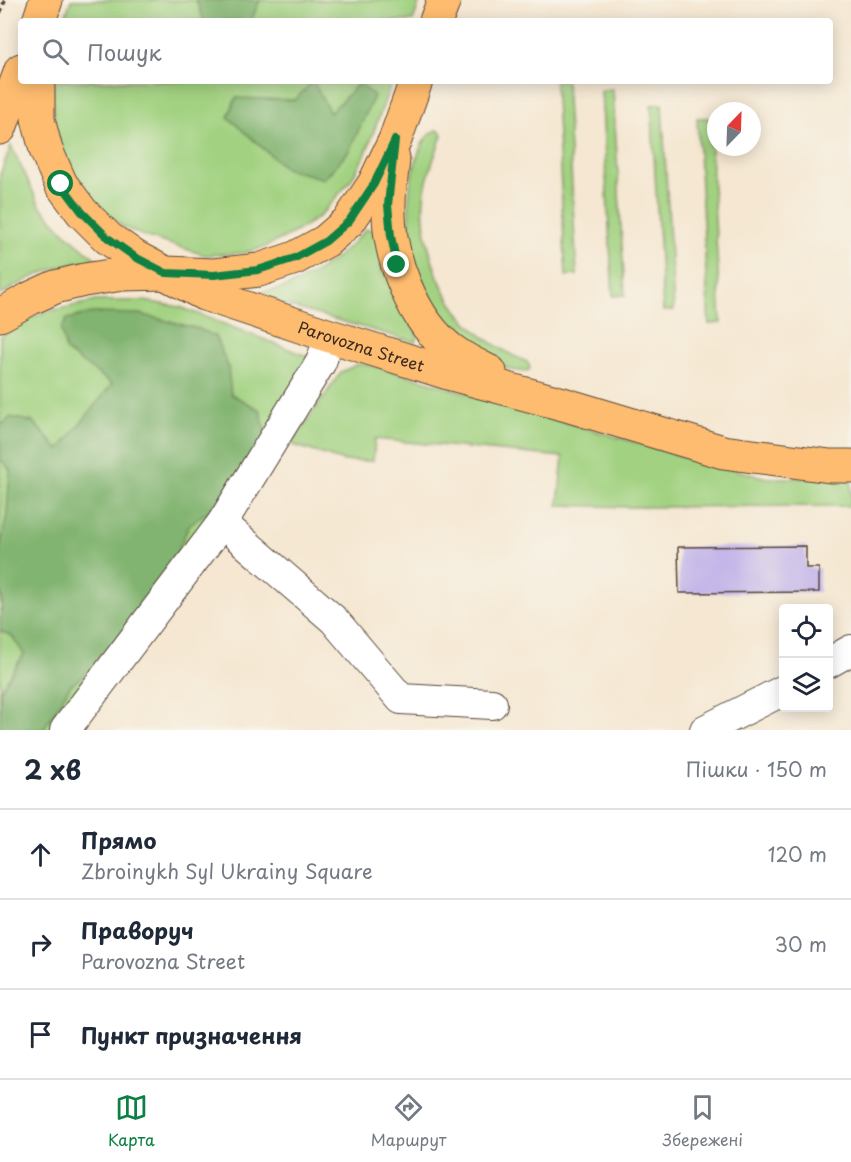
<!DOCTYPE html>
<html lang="uk">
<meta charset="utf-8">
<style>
:root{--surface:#fff;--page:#f6f6f7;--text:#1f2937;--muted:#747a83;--line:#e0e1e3;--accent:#0b8043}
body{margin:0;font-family:"Playpen Sans",sans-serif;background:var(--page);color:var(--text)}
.controls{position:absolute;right:18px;bottom:18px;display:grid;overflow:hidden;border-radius:6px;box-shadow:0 3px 15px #0003}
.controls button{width:54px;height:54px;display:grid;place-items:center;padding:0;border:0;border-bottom:2px solid var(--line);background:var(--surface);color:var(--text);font:30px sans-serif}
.compass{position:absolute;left:707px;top:102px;width:54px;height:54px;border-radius:50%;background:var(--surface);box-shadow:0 3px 15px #0003;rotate:23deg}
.stop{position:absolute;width:18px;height:18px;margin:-14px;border:4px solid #0b8043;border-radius:50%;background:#fff}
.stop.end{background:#0b8043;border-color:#fff;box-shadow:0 2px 6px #0008}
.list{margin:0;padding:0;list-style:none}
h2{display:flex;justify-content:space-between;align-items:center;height:78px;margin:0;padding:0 24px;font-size:26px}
h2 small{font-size:20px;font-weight:400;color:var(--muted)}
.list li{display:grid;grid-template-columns:39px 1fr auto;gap:18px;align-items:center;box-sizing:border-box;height:90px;padding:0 24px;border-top:2px solid var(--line)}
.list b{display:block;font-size:22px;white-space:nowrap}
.list p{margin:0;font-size:20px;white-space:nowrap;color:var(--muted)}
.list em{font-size:20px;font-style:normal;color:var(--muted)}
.icon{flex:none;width:33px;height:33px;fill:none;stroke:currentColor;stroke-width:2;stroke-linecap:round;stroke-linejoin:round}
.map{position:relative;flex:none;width:851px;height:730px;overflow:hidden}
.search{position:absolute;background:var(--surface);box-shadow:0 3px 15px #0003;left:18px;right:18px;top:18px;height:66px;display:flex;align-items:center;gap:15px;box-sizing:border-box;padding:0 21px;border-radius:6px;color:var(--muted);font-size:22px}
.sheet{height:348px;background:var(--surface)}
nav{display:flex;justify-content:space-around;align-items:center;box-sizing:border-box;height:84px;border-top:2px solid var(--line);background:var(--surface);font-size:16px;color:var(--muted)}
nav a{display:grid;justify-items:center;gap:3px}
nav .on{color:var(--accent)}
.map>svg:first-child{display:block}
.green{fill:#a2d281;stroke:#6e7e50;stroke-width:1.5}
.forest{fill:#81b46f;stroke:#5e6f46;stroke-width:1.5}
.building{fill:#bfb0e9}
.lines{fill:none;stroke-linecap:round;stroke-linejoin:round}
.minor-casing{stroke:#574639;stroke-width:32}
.major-casing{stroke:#574639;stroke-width:35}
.path{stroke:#574639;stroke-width:4;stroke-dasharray:4.5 4.5;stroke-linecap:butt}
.minor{stroke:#fff;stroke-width:30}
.major{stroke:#febc70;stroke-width:33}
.route{stroke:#0b8043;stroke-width:8}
.labels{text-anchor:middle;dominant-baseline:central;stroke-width:6;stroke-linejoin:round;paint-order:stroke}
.street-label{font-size:16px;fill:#3b2a1e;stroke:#f7f3e8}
</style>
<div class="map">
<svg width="851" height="730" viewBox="0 0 851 730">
<rect width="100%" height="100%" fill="#f7f3e8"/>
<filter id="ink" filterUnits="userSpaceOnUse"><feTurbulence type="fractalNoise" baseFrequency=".0167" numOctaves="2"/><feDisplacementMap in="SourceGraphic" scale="12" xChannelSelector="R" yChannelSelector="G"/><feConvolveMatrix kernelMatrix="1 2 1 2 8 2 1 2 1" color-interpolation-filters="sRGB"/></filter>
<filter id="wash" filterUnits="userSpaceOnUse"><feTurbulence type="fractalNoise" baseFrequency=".008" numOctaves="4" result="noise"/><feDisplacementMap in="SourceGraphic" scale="24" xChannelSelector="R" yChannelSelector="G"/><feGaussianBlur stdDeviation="1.35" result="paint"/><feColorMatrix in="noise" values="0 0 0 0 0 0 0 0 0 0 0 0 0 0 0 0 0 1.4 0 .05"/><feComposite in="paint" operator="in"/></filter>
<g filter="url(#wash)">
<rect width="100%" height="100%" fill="#f5e7d1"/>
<g class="green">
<polygon points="71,0 420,0 413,21 64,21"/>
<polygon points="51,81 392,81 366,153 351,180 320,216 295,232 265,247 243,253 205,255 144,236 122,226 101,208 81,185 65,157 55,128"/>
<polygon points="555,81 566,81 577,275 566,276"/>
<polygon points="613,89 625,295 613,296 601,90"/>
<polygon points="662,104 674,310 663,311 651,105"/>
<polygon points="697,118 709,118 721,323 709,324"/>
<path d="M 436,130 L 440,131 L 442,135 C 435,156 426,176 424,197 C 422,214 425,232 429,248 C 442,305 474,339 527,362 L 530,367 L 529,370 C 515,374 508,368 495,362 C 473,351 458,336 444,317 C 420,285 411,259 409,219 C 408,200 409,183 415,164 C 419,152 423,136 436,130 Z"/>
<path d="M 11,146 L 40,206 L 64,232 L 98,261 C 89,262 79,263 70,265 C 45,269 21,282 0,295 L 0,175 Z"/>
<path d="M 366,229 L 376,231 L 418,337 L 415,342 L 256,297 L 255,293 C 264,291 274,291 283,288 C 316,276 343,255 366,229 Z"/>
<polygon points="96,301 144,301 180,307 312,358 268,439 52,730 0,730 0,337 12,327 45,312"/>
<polygon points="358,364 375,366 688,458 767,478 851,478 851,506 631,507 558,505 563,457 375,439 373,461 344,461 291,444 341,372"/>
</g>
<g class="forest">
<polygon points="196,0 260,0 251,21 204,21"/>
<polygon points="313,81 330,113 359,83 374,96 349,151 324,179 285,168 228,117 236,98 295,100"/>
<polygon points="92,313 140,314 199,329 215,336 228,366 231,394 260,410 268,439 232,494 189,525 179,549 174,567 95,667 70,686 43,730 0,730 0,691 24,654 12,636 0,631 0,610 3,610 0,585 0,549 7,514 10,470 0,459 0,426 11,417 33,422 59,450 112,384 66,351 61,330 67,319"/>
</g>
<g id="blocks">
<polygon class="building" points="806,546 806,568 819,568 819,592 679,593 678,547"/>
</g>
</g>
<g filter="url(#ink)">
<use href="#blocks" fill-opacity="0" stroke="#574639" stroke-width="1.5"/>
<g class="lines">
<g class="minor-casing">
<g id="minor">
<polyline points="222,523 334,620 401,699 492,704"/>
<polyline points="828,663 851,650"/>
<polyline points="65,730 222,523 321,362 330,336"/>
<polyline points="705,730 784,690"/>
</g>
</g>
<g class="major-casing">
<g id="major">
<polyline points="39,21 46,0"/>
<polyline points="436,21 444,0"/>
<path id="s1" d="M 38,81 L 38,119 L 46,150 L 61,184 L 82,212 L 108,238 L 135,257 L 204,294 L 330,336 L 448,373 L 563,404 L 723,452 L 830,466 L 851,466"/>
<polyline points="0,128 21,70"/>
<path d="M 393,158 C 392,174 389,189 389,204 C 387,254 412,322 454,352 C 465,360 478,366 490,372"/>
<polyline points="0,315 31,298 55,287 84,280 123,274 166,273 214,275 259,270 295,258 326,241 349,221 374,184 395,140 416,81"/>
</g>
</g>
<polyline class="path" points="0,13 5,0"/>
<use href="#minor" class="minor"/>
<use href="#major" class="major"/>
</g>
</g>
<g class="lines" filter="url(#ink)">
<polyline class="route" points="61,184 82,212 108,238 135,257 166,273 214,275 258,270 295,258 326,241 349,221 374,184 395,140 388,205 391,236 397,265"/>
</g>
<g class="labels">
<g class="street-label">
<text stroke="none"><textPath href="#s1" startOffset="456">Parovozna Street</textPath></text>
</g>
</g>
</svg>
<div class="controls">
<button><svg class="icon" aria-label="locate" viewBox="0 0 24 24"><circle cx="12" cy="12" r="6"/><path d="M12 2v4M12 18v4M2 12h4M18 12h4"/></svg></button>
<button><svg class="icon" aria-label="layers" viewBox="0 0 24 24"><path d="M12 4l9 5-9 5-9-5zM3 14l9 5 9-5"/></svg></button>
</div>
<svg class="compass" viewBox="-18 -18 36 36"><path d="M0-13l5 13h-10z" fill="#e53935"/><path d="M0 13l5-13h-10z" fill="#747a83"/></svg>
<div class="stop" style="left:61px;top:184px"></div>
<div class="stop end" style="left:397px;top:265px"></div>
<div class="search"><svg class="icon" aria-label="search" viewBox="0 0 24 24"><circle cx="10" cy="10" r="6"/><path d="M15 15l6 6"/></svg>Пошук</div>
</div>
<section class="sheet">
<h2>2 хв<small>Пішки · 150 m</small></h2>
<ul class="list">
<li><svg class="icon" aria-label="ahead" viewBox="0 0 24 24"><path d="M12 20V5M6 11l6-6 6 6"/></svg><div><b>Прямо</b><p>Zbroinykh Syl Ukrainy Square</p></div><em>120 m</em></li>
<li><svg class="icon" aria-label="right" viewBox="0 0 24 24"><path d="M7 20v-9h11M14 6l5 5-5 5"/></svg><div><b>Праворуч</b><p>Parovozna Street</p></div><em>30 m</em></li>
<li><svg class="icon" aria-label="arrive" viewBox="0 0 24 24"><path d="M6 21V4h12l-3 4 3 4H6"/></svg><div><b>Пункт призначення</b></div></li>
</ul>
</section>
<nav>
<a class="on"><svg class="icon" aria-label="map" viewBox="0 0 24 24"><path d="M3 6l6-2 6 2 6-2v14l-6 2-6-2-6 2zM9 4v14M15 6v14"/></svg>Карта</a>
<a><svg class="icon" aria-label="directions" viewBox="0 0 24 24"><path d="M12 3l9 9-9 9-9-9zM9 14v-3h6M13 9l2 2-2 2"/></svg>Маршрут</a>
<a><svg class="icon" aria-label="saved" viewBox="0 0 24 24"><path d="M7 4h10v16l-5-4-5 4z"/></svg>Збережені</a>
</nav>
